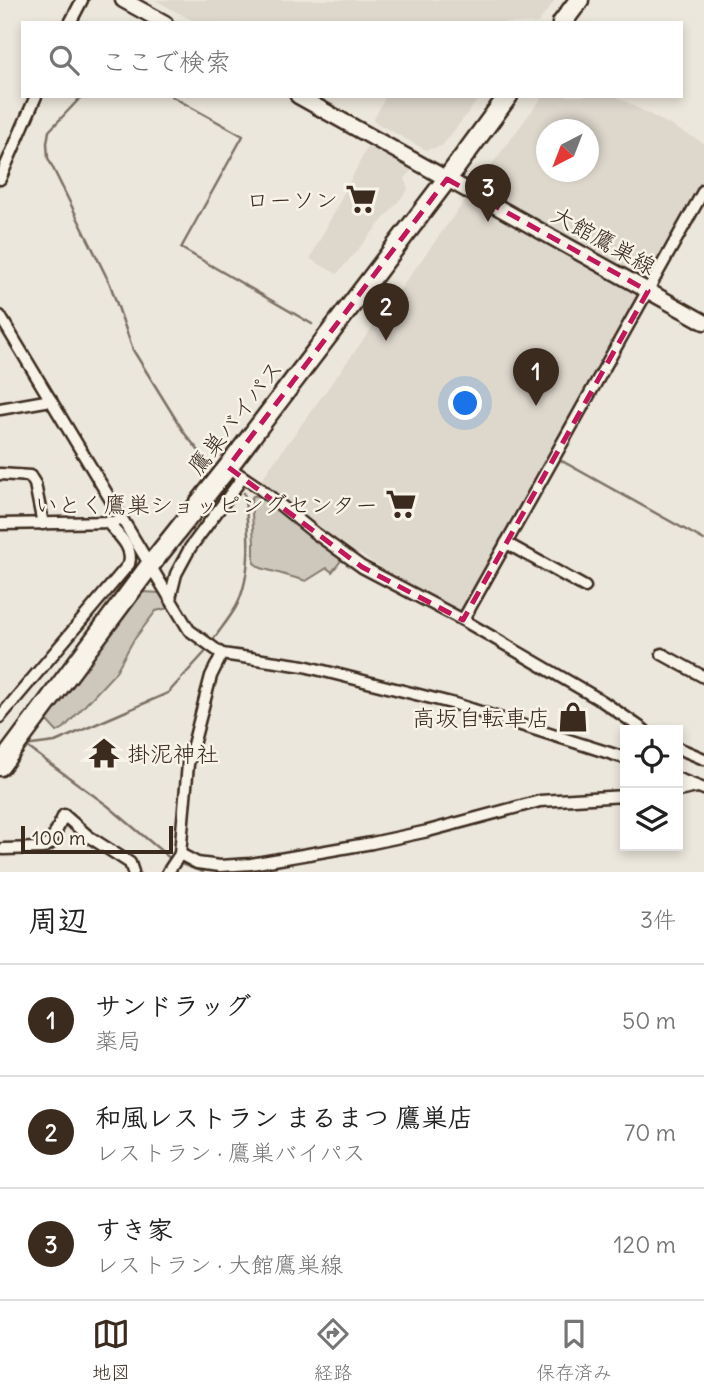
<!DOCTYPE html>
<html lang="ja">
<meta charset="utf-8">
<style>
:root{--surface:#fff;--page:#f6f6f6;--text:#222;--muted:#767676;--line:#e0e0e0;--accent:#3b2a1e}
body{margin:0;font-family:Delius,"Klee One",sans-serif;background:var(--page);color:var(--text)}
.controls{position:absolute;right:21px;bottom:21px;display:grid;overflow:hidden;border-radius:0px;box-shadow:0 4px 10px #0003}
.controls button{width:63px;height:63px;display:grid;place-items:center;padding:0;border:0;border-bottom:2px solid var(--line);background:var(--surface);color:var(--text);font:35px sans-serif}
.compass{position:absolute;left:536px;top:119px;width:63px;height:63px;border-radius:50%;background:var(--surface);box-shadow:0 4px 10px #0003;rotate:222deg}
.scale{position:absolute;left:21px;bottom:18px;width:152px;box-sizing:border-box;padding-left:7px;border:4px solid #3b2a1e;border-top:0;font-size:19px;line-height:24px;white-space:nowrap;color:#3b2a1e;-webkit-text-stroke:5px #f7f3e8;paint-order:stroke}
.you{position:absolute;left:466px;top:404px;width:24px;height:24px;margin:-18px;border:5px solid #fff;border-radius:50%;background:#1a73e8;box-shadow:0 0 0 10px #1a73e833}
.badge{display:grid;place-items:center;width:46px;height:46px;border-radius:50%;background:var(--accent);color:#fff;font-size:23px;font-weight:700}
.pin{position:absolute;translate:-50% -58px;filter:drop-shadow(0 2px 4px #0008)}
.pin::after{content:'';position:absolute;top:37px;width:24px;height:21px;background:inherit;clip-path:polygon(0 0,100% 0,50% 100%)}
.list{margin:0;padding:0;list-style:none}
h2{display:flex;justify-content:space-between;align-items:center;height:91px;margin:0;padding:0 28px;font-size:30px}
h2 small{font-size:23px;font-weight:400;color:var(--muted)}
.list li{display:grid;grid-template-columns:46px 1fr auto;gap:21px;align-items:center;box-sizing:border-box;height:112px;padding:0 28px;border-top:2px solid var(--line)}
.list b{display:block;font-size:26px;white-space:nowrap}
.list p{margin:0;font-size:23px;white-space:nowrap;color:var(--muted)}
.list em{font-size:23px;font-style:normal;color:var(--muted)}
.icon{flex:none;width:38px;height:38px;fill:none;stroke:currentColor;stroke-width:2;stroke-linecap:round;stroke-linejoin:round}
.map{position:relative;flex:none;width:704px;height:872px;overflow:hidden}
.search{position:absolute;background:var(--surface);box-shadow:0 4px 10px #0003;left:21px;right:21px;top:21px;height:77px;display:flex;align-items:center;gap:18px;box-sizing:border-box;padding:0 24px;border-radius:0px;color:var(--muted);font-size:26px}
.sheet{height:427px;background:var(--surface)}
nav{display:flex;justify-content:space-around;align-items:center;box-sizing:border-box;height:98px;border-top:2px solid var(--line);background:var(--surface);font-size:19px;color:var(--muted)}
nav a{display:grid;justify-items:center;gap:4px}
nav .on{color:var(--accent)}
.map>svg:first-child{display:block}
.built{fill:#ddd7cc;fill-rule:evenodd}
.green{fill:#cec8bc;stroke:#84796d;stroke-width:2}
.lines{fill:none;stroke-linecap:round;stroke-linejoin:round}
.stream{stroke:#7c7064;stroke-width:2.5}
.street-casing{stroke:#3b2a1e;stroke-width:15}
.secondary-casing{stroke:#3b2a1e;stroke-width:19}
.highway-casing{stroke:#3b2a1e;stroke-width:23}
.street{stroke:#f7f3e8;stroke-width:10}
.secondary{stroke:#f7f3e8;stroke-width:14}
.highway{stroke:#f7f3e8;stroke-width:18}
.marked{fill:none;stroke:#c2185b;stroke-width:5;stroke-dasharray:14 9;stroke-linejoin:round}
.labels{text-anchor:middle;dominant-baseline:central;stroke-width:5;stroke-linejoin:round;paint-order:stroke}
.poi-label{font-size:23px;fill:#3b2a1e;stroke:#f7f3e8;text-anchor:end}
.street-label{font-size:23px;fill:#3b2a1e;stroke:#f7f3e8}
</style>
<div class="map">
<svg width="704" height="872" viewBox="0 0 704 872">
<rect width="100%" height="100%" fill="#ece7dc"/>
<filter id="ink" filterUnits="userSpaceOnUse"><feTurbulence type="fractalNoise" baseFrequency=".0143" numOctaves="2"/><feDisplacementMap in="SourceGraphic" scale="14" xChannelSelector="R" yChannelSelector="G"/><feConvolveMatrix kernelMatrix="1 2 1 2 8 2 1 2 1" color-interpolation-filters="sRGB"/></filter>
<g filter="url(#ink)">
<g class="built">
<polygon points="155,0 555,0 538,23 197,23"/>
<polygon points="386,96 481,96 442,146 426,150 373,121"/>
<path d="M 543,96 L 615,96 L 704,143 L 704,190 L 463,620 L 322,530 L 261,480 L 444,229 ZM 546,130 L 588,130 L 588,172 L 546,172 Z"/>
<polygon points="368,146 411,170 405,179 408,190 337,274 310,259"/>
</g>
<g class="green">
<polygon points="262,495 343,558 332,572 327,568 306,581 261,568 254,563 254,543 251,499 253,496"/>
<polygon points="143,592 161,593 168,608 156,611 133,641 115,673 64,728 57,732 45,719"/>
</g>
<g class="lines">
<g class="stream">
<polyline points="82,96 49,131 47,143 48,158 110,284 133,350 185,434 208,462"/>
<polyline points="171,96 243,136 181,248 312,324"/>
<polyline points="562,461 704,540"/>
<path d="M 211,643 C 219,631 229,619 236,607 C 253,574 249,529 244,493"/>
<polyline points="24,746 55,742 168,693 208,649"/>
<polyline points="26,746 108,806 172,860"/>
<polyline points="178,863 203,872"/>
</g>
<g class="street-casing">
<g id="street">
<polyline points="70,23 82,0"/>
<polyline points="0,179 36,96"/>
<polyline points="0,316 189,630 222,654 304,666 455,704 625,758"/>
<polyline points="0,409 51,400"/>
<polyline points="228,467 258,487 315,533 362,567 463,620 602,701 644,730"/>
<polyline points="0,474 30,476 35,484 43,524"/>
<polyline points="0,524 115,522"/>
<polyline points="506,543 585,587"/>
<polyline points="170,598 176,574 190,548 243,477"/>
<polyline points="463,620 704,190"/>
<polyline points="662,654 704,677"/>
<path d="M 0,717 L 129,564 C 134,547 118,535 108,523"/>
<polyline points="678,748 704,759"/>
<polyline points="678,779 704,789"/>
<polyline points="678,791 697,787"/>
<polyline points="3,849 42,848 50,844 64,815 88,836 130,863 133,872"/>
<polyline points="180,854 197,863 220,866 251,864 372,843 428,831 540,801 625,796"/>
<polyline points="168,872 180,854 188,764 211,676 222,654"/>
</g>
</g>
<g class="secondary-casing">
<g id="secondary">
<polyline points="123,0 165,23"/>
<polyline points="298,96 704,322"/>
</g>
</g>
<g class="highway-casing">
<g id="highway">
<polyline points="562,23 579,0"/>
<polyline points="0,766 151,564 228,467 447,179 508,96"/>
</g>
</g>
<use href="#street" class="street"/>
<use href="#secondary" class="secondary"/>
<use href="#highway" class="highway"/>
</g>
</g>
<path class="marked" d="M 447,179 L 648,291 L 463,620 L 362,567 L 228,467 Z"/>
<defs>
<g id="supermarket-bare" transform="scale(2.415)"><path d="M-6-5.5h2.5l.6 2H6L4.5 2H-2.5L-4.4-4H-6ZM-1.5 3.2a1.3 1.3 0 1 0 .1 0ZM3 3.2a1.3 1.3 0 1 0 .1 0Z" fill="#3b2a1e" stroke="#f7f3e8" stroke-width="2.5" paint-order="stroke"/></g>
<g id="shop-bare" transform="scale(2.415)"><path d="M-5-2.5h2.3a2.7 3.5 0 0 1 5.4 0H5L5.5 6h-11ZM-1.5-2.5h3a1.5 2.3 0 0 0-3 0Z" fill="#3b2a1e" stroke="#f7f3e8" stroke-width="2.5" paint-order="stroke"/></g>
<g id="temple-bare" transform="scale(2.415)"><path d="M0-6L5-2H3V0L6.5 2.5H4V6H1.5V3h-3V6H-4V2.5H-6.5L-3 0V-2H-5Z" fill="#3b2a1e" stroke="#f7f3e8" stroke-width="2.5" paint-order="stroke"/></g>
</defs>
<g fill-rule="evenodd">
<use href="#supermarket-bare" x="361" y="199"/>
<use href="#supermarket-bare" x="401" y="504"/>
<use href="#shop-bare" x="573" y="717"/>
<use href="#temple-bare" x="104" y="753"/>
</g>
<g class="labels">
<g class="poi-label">
<text x="338" y="199">ローソン</text>
<text x="378" y="504">いとく鷹巣ショッピングセンター</text>
<text x="550" y="717">高坂自転車店</text>
<text x="127" y="753" text-anchor="start">掛泥神社</text>
</g>
<g class="street-label">
<text transform="translate(604 240) rotate(29)">大館鷹巣線</text>
<text transform="translate(235 417) rotate(-52)">鷹巣バイパス</text>
</g>
</g>
</svg>
<div class="controls">
<button><svg class="icon" aria-label="locate" viewBox="0 0 24 24"><circle cx="12" cy="12" r="6"/><path d="M12 2v4M12 18v4M2 12h4M18 12h4"/></svg></button>
<button><svg class="icon" aria-label="layers" viewBox="0 0 24 24"><path d="M12 4l9 5-9 5-9-5zM3 14l9 5 9-5"/></svg></button>
</div>
<svg class="compass" viewBox="-18 -18 36 36"><path d="M0-13l5 13h-10z" fill="#e53935"/><path d="M0 13l5-13h-10z" fill="#767676"/></svg>
<div class="scale">100 m</div>
<div class="you"></div>
<div class="pin badge" style="left:536px;top:406px">1</div>
<div class="pin badge" style="left:386px;top:341px">2</div>
<div class="pin badge" style="left:488px;top:222px">3</div>
<div class="search"><svg class="icon" aria-label="search" viewBox="0 0 24 24"><circle cx="10" cy="10" r="6"/><path d="M15 15l6 6"/></svg>ここで検索</div>
</div>
<section class="sheet">
<h2>周辺<small>3件</small></h2>
<ul class="list">
<li><span class="badge">1</span><div><b>サンドラッグ</b><p>薬局</p></div><em>50 m</em></li>
<li><span class="badge">2</span><div><b>和風レストラン まるまつ 鷹巣店</b><p>レストラン · 鷹巣バイパス</p></div><em>70 m</em></li>
<li><span class="badge">3</span><div><b>すき家</b><p>レストラン · 大館鷹巣線</p></div><em>120 m</em></li>
</ul>
</section>
<nav>
<a class="on"><svg class="icon" aria-label="map" viewBox="0 0 24 24"><path d="M3 6l6-2 6 2 6-2v14l-6 2-6-2-6 2zM9 4v14M15 6v14"/></svg>地図</a>
<a><svg class="icon" aria-label="directions" viewBox="0 0 24 24"><path d="M12 3l9 9-9 9-9-9zM9 14v-3h6M13 9l2 2-2 2"/></svg>経路</a>
<a><svg class="icon" aria-label="saved" viewBox="0 0 24 24"><path d="M7 4h10v16l-5-4-5 4z"/></svg>保存済み</a>
</nav>
